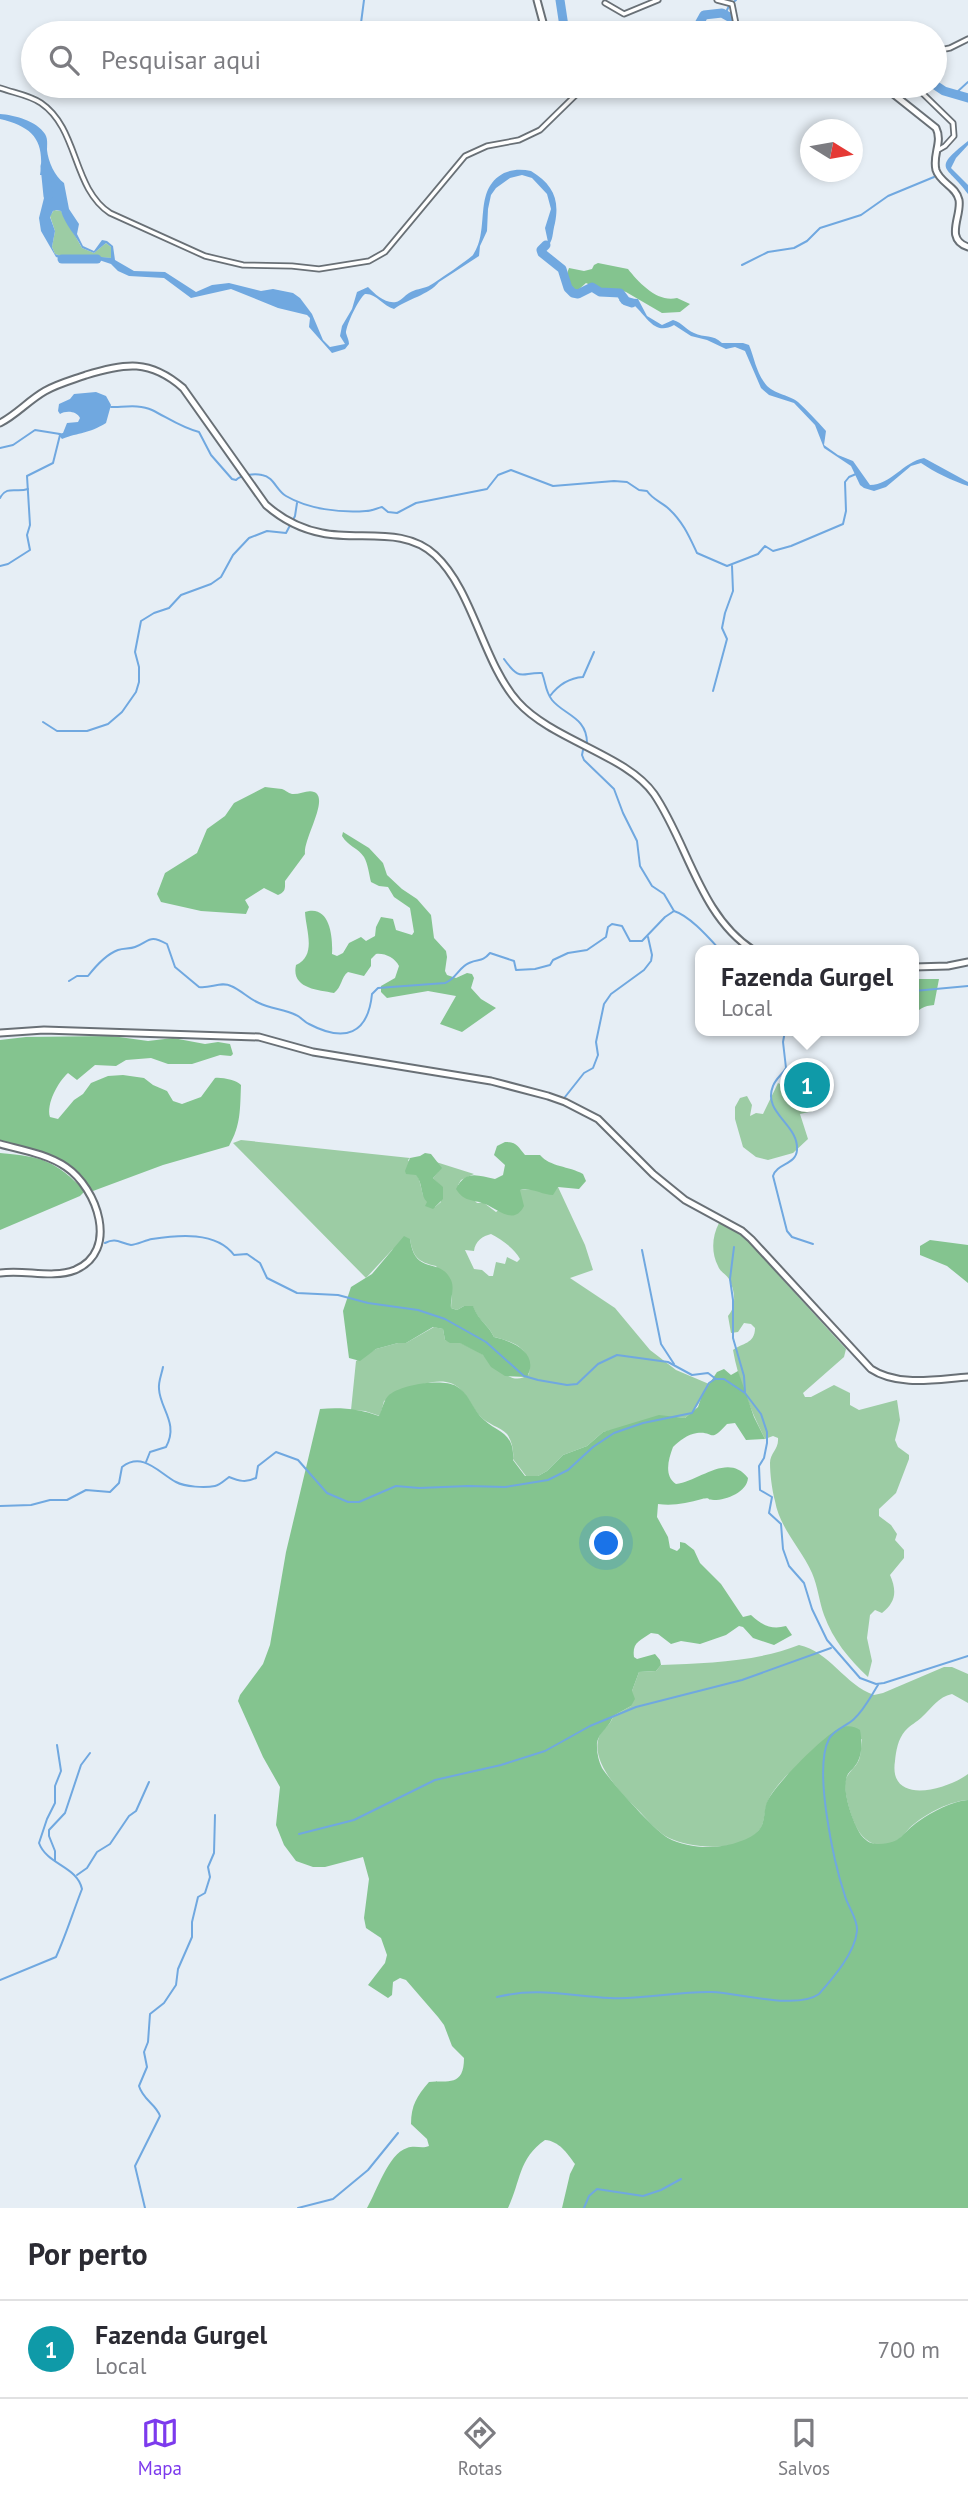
<!DOCTYPE html>
<html lang="pt">
<style>
:root{--surface:#fff;--page:#f7f7f7;--text:#2b2b33;--muted:#7c7c81;--line:#e1e1e2;--accent:#7c3aed}
body{margin:0;font-family:"PT Sans",sans-serif;background:var(--page);color:var(--text)}
.compass{position:absolute;left:800px;top:119px;width:63px;height:63px;border-radius:50%;background:var(--surface);box-shadow:0 4px 10px #0003;rotate:101deg}
.you{position:absolute;left:607px;top:1544px;width:24px;height:24px;margin:-18px;border:5px solid #fff;border-radius:50%;background:#1a73e8;box-shadow:0 0 0 10px #1a73e833}
.badge{display:grid;place-items:center;width:46px;height:46px;border-radius:50%;background:var(--accent);color:#fff;font-size:23px;font-weight:700}
.pin{position:absolute;translate:-50% -50%;border:4px solid #fff;box-shadow:0 2px 7px #0006}
.popup{position:absolute;left:695px;top:945px;width:224px;height:91px;box-sizing:border-box;display:grid;place-content:center;border-radius:14px;background:var(--surface);filter:drop-shadow(0 2px 5px #0005);font-size:23px;white-space:nowrap;color:var(--muted)}
.popup b{font-size:26px;color:var(--text)}
.popup::after{content:'';position:absolute;left:50%;top:100%;margin-left:-14px;border:14px solid transparent;border-top-color:var(--surface)}
.list{margin:0;padding:0;list-style:none}
h2{display:flex;justify-content:space-between;align-items:center;height:91px;margin:0;padding:0 28px;font-size:30px}
h2 small{font-size:23px;font-weight:400;color:var(--muted)}
.list li{display:grid;grid-template-columns:46px 1fr auto;gap:21px;align-items:center;box-sizing:border-box;height:98px;padding:0 28px;border-top:2px solid var(--line)}
.list b{display:block;font-size:26px;white-space:nowrap}
.list p{margin:0;font-size:23px;white-space:nowrap;color:var(--muted)}
.list em{font-size:23px;font-style:normal;color:var(--muted)}
.icon{flex:none;width:38px;height:38px;fill:none;stroke:currentColor;stroke-width:2;stroke-linecap:round;stroke-linejoin:round}
.map{position:relative;flex:none;width:968px;height:2208px;overflow:hidden}
.search{position:absolute;background:var(--surface);box-shadow:0 4px 10px #0003;left:21px;right:21px;top:21px;height:77px;display:flex;align-items:center;gap:18px;box-sizing:border-box;padding:0 24px;border-radius:38px;color:var(--muted);font-size:26px}
.sheet{height:189px;background:var(--surface)}
nav{display:flex;justify-content:space-around;align-items:center;box-sizing:border-box;height:98px;border-top:2px solid var(--line);background:var(--surface);font-size:19px;color:var(--muted)}
nav a{display:grid;justify-items:center;gap:4px}
nav .on{color:var(--accent)}
.map>svg:first-child{display:block}
.green{fill:#9ccca4;fill-rule:evenodd}
.forest{fill:#84c48f}
.water{fill:#70a8e0;fill-rule:evenodd}
.lines{fill:none;stroke-linecap:round;stroke-linejoin:round}
.stream{stroke:#70a8e0;stroke-width:2}
.river{stroke:#70a8e0;stroke-width:9}
.street-casing{stroke:#697076;stroke-width:7}
.secondary-casing{stroke:#697076;stroke-width:9}
.street{stroke:#fff;stroke-width:3.5}
.secondary{stroke:#fff;stroke-width:5}
</style>
<div class="map">
<svg width="968" height="2208" viewBox="0 0 968 2208">
<rect width="100%" height="100%" fill="#e6eef5"/>
<g class="green">
<polygon points="54,210 61,211 82,248 94,253 106,243 111,247 112,258 91,257 74,260 55,254 52,247 55,231 50,216"/>
<path d="M 778,1083 C 792,1090 804,1097 820,1102 L 813,1111 L 800,1114 L 808,1139 L 793,1153 L 768,1160 L 756,1157 L 743,1147 L 735,1119 L 735,1107 L 740,1098 L 747,1096 L 752,1105 L 750,1116 L 756,1113 L 763,1114 Z"/>
<path d="M 241,1140 L 410,1158 L 408,1160 L 419,1179 L 423,1195 L 435,1207 L 441,1202 L 439,1184 L 433,1178 L 438,1172 L 436,1162 L 474,1174 L 461,1180 L 458,1185 L 477,1203 L 484,1203 L 496,1212 L 520,1195 L 519,1190 L 558,1187 L 585,1245 L 593,1270 L 570,1278 L 615,1308 L 650,1350 L 676,1370 L 709,1384 C 698,1400 702,1405 685,1418 L 673,1417 L 603,1432 L 587,1446 L 563,1455 L 547,1471 L 538,1476 L 526,1476 L 513,1459 C 514,1451 512,1441 507,1434 C 500,1427 487,1424 480,1416 C 469,1404 465,1385 446,1382 C 425,1379 403,1393 384,1401 L 380,1416 L 365,1411 L 351,1410 L 356,1361 L 376,1349 L 398,1343 L 406,1343 L 434,1327 L 443,1329 L 445,1340 C 451,1343 455,1340 461,1343 C 467,1346 475,1350 482,1354 C 496,1363 510,1389 529,1374 C 532,1349 515,1342 494,1337 C 488,1324 480,1323 473,1307 L 464,1306 L 457,1310 L 451,1308 L 452,1290 L 436,1266 C 418,1262 413,1257 410,1239 L 392,1250 L 366,1278 L 233,1143 ZM 491,1234 C 501,1239 515,1249 520,1259 L 517,1262 L 507,1257 L 505,1264 L 496,1262 L 493,1276 L 489,1276 L 482,1270 L 474,1269 L 465,1250 L 474,1251 C 475,1241 483,1236 491,1234 Z"/>
<path d="M 719,1223 C 752,1235 761,1255 783,1280 C 804,1303 825,1326 846,1349 L 844,1357 L 803,1393 L 805,1397 L 811,1397 L 834,1385 L 850,1393 L 850,1405 L 859,1410 L 897,1400 L 900,1420 L 895,1440 L 898,1447 L 909,1455 L 909,1459 L 896,1493 L 879,1509 L 879,1516 L 891,1525 L 897,1534 L 895,1540 L 904,1550 L 904,1558 L 890,1575 C 897,1591 896,1602 882,1613 L 875,1610 L 870,1615 L 867,1638 L 872,1661 L 868,1677 C 849,1659 833,1640 824,1615 C 819,1601 818,1587 812,1573 C 801,1548 780,1529 775,1501 C 772,1490 770,1474 770,1463 C 770,1453 779,1449 778,1438 L 773,1436 L 765,1439 C 751,1411 738,1380 733,1350 C 742,1343 755,1344 755,1328 L 751,1324 L 744,1323 L 738,1332 L 731,1333 L 728,1316 C 737,1306 735,1290 729,1279 C 726,1274 720,1272 718,1266 C 711,1253 712,1236 719,1223 Z"/>
<path d="M 799,1645 C 829,1651 845,1685 874,1695 L 883,1693 L 944,1667 L 952,1667 L 968,1674 L 968,1703 L 952,1694 C 938,1697 932,1708 922,1717 C 917,1722 910,1725 905,1731 C 898,1739 896,1751 895,1761 C 888,1806 947,1790 968,1774 L 968,1800 C 950,1801 928,1813 914,1824 C 908,1828 905,1835 899,1839 C 884,1851 867,1845 858,1830 C 851,1818 845,1797 845,1783 C 846,1773 855,1769 859,1760 C 861,1754 861,1746 862,1739 C 846,1747 794,1767 785,1777 C 779,1784 769,1795 767,1804 C 764,1812 765,1822 760,1829 C 743,1853 692,1849 669,1838 C 657,1832 646,1818 637,1809 C 621,1793 590,1762 599,1737 C 602,1728 611,1726 613,1716 L 631,1706 L 632,1691 L 639,1672 L 656,1671 L 661,1665 C 707,1663 756,1662 799,1645 Z"/>
</g>
<g class="forest">
<path d="M 598,263 L 628,269 C 639,283 658,303 677,298 L 690,304 L 680,312 L 662,313 L 626,292 L 620,290 L 603,291 L 586,283 L 577,291 C 568,286 565,277 569,268 L 584,271 L 592,269 L 594,265 Z"/>
<path d="M 265,787 C 270,788 276,788 282,789 C 285,790 288,793 292,794 C 299,795 308,789 314,792 C 330,798 303,839 305,854 L 285,881 C 285,888 286,892 278,895 L 264,888 L 245,900 L 249,907 L 246,914 L 201,911 L 161,902 L 157,894 L 165,873 L 197,853 L 207,829 L 225,816 L 234,803 Z"/>
<path d="M 343,832 L 369,848 L 383,863 L 387,875 L 402,889 L 417,899 L 431,915 L 434,938 L 446,951 L 447,957 L 445,971 L 447,975 L 456,978 L 467,973 L 472,974 L 474,978 L 471,988 L 481,999 L 496,1008 L 462,1032 L 440,1024 L 456,996 L 428,991 L 387,998 L 381,992 L 381,986 L 395,978 L 399,966 C 395,958 385,953 376,954 L 371,959 L 371,966 L 364,976 L 348,972 C 341,977 342,987 334,993 C 316,990 291,988 296,965 C 317,955 306,931 305,912 C 330,904 333,937 332,954 L 337,956 L 343,953 L 349,943 L 361,937 L 366,941 L 375,936 L 376,927 L 381,917 L 393,919 L 396,930 L 412,935 L 414,932 L 410,908 L 394,897 L 388,887 L 379,886 L 371,882 C 369,874 368,864 364,857 C 358,848 348,846 342,836 Z"/>
<path d="M 914,979 L 939,979 L 934,1005 C 924,1006 918,1008 914,1018 Z"/>
<path d="M 112,1036 L 148,1041 L 173,1038 L 205,1044 L 218,1042 L 230,1044 L 233,1054 L 231,1056 L 220,1055 L 192,1064 L 168,1064 L 151,1058 L 126,1060 L 116,1066 L 95,1065 L 77,1080 L 68,1073 C 58,1082 46,1104 50,1117 L 58,1119 L 74,1100 L 83,1094 L 91,1083 L 108,1076 L 123,1075 L 144,1078 L 153,1085 L 167,1091 L 173,1101 L 182,1104 L 201,1097 L 215,1078 C 221,1077 237,1080 241,1085 C 240,1109 241,1125 229,1146 L 163,1165 L 93,1191 L 68,1166 L 42,1154 L 0,1146 L 0,1040 L 26,1037 Z"/>
<path d="M 505,1142 C 517,1142 518,1147 525,1155 L 540,1155 C 550,1167 569,1166 583,1174 L 586,1181 L 579,1189 L 558,1187 L 553,1195 C 542,1195 531,1187 520,1190 L 524,1206 C 514,1226 498,1209 485,1204 C 472,1199 464,1202 456,1189 C 466,1169 478,1176 495,1179 L 503,1175 L 505,1165 L 494,1155 L 497,1146 Z"/>
<path d="M 0,1153 C 43,1157 54,1160 85,1191 L 80,1196 L 0,1230 Z"/>
<path d="M 425,1153 L 431,1154 L 442,1168 L 433,1178 L 443,1187 L 443,1199 L 433,1209 L 425,1206 L 427,1202 C 420,1195 423,1183 416,1175 L 406,1174 L 405,1171 L 410,1158 L 420,1156 Z"/>
<path d="M 404,1236 L 410,1239 C 415,1277 440,1256 451,1280 C 455,1289 450,1298 451,1308 L 457,1310 L 464,1306 L 473,1306 C 480,1323 488,1324 494,1337 C 512,1341 540,1353 527,1377 L 505,1376 L 491,1367 L 483,1355 L 460,1343 L 450,1343 L 445,1340 L 443,1329 L 433,1327 L 406,1343 L 398,1343 L 376,1349 L 360,1361 L 349,1358 L 343,1311 L 351,1287 L 372,1274 Z"/>
<polygon points="930,1240 968,1245 968,1283 947,1266 920,1255 920,1246"/>
<path d="M 724,1369 L 731,1375 L 738,1371 L 754,1417 L 765,1439 L 746,1440 L 735,1423 L 727,1424 C 709,1444 715,1431 697,1433 C 688,1434 679,1441 673,1447 C 668,1460 664,1476 676,1484 C 700,1481 728,1452 748,1478 C 747,1492 727,1500 714,1500 C 705,1500 712,1497 702,1499 C 687,1503 674,1506 658,1504 L 657,1517 L 668,1537 L 670,1548 L 677,1551 L 680,1548 L 680,1542 L 685,1543 L 694,1550 L 700,1563 L 721,1584 L 743,1617 L 751,1615 C 762,1625 771,1630 786,1626 L 792,1635 L 774,1645 L 753,1638 L 743,1627 L 739,1626 L 726,1635 L 700,1644 L 681,1641 L 671,1644 L 658,1634 L 651,1633 C 639,1641 632,1643 634,1657 L 637,1659 L 655,1654 L 660,1660 L 661,1665 L 656,1671 L 639,1672 L 632,1691 L 635,1699 L 631,1706 L 613,1716 C 610,1728 596,1733 597,1747 C 597,1754 599,1762 602,1768 C 610,1781 655,1831 668,1838 C 689,1849 719,1850 741,1841 C 747,1839 755,1835 759,1830 C 766,1822 763,1809 768,1800 C 776,1784 824,1735 840,1728 C 846,1725 855,1726 860,1730 C 862,1741 863,1756 855,1766 C 854,1768 849,1772 848,1774 C 840,1788 853,1823 861,1835 C 867,1842 871,1844 879,1844 C 903,1843 901,1833 919,1821 C 932,1812 952,1801 968,1800 L 968,2208 L 562,2208 L 570,2174 L 575,2164 C 567,2153 559,2141 545,2140 C 518,2159 521,2181 508,2208 L 367,2208 C 377,2191 388,2154 407,2148 C 415,2145 422,2149 429,2146 L 427,2139 L 411,2124 C 411,2105 417,2096 429,2082 C 448,2080 464,2087 464,2058 L 452,2046 L 444,2025 L 438,2017 L 406,1980 L 400,1978 L 393,1982 L 392,1995 L 388,1998 L 368,1985 L 385,1963 L 387,1955 L 381,1938 L 366,1928 L 364,1918 L 369,1879 L 363,1857 L 325,1867 L 313,1867 L 296,1861 L 284,1845 L 276,1825 L 280,1787 L 263,1757 L 238,1701 L 240,1695 L 263,1664 L 270,1645 L 286,1552 L 320,1409 C 341,1407 360,1409 379,1416 C 382,1410 383,1402 388,1396 C 399,1385 441,1378 456,1386 C 468,1392 472,1407 480,1416 C 495,1433 515,1430 513,1460 L 525,1476 L 538,1476 L 547,1471 L 563,1455 L 587,1446 L 603,1432 L 659,1415 L 685,1418 L 698,1407 L 702,1395 L 717,1372 Z"/>
</g>
<g class="water">
<path d="M 0,114 C 14,115 37,121 45,134 C 48,139 47,144 47,150 C 48,161 55,177 64,183 L 69,209 L 79,224 L 77,234 L 83,246 L 94,251 L 102,240 L 107,241 L 113,246 L 115,260 L 134,271 L 165,272 L 196,292 L 212,285 L 229,283 L 261,291 L 273,289 L 293,293 L 300,298 L 312,314 L 323,340 L 330,347 L 345,344 L 340,336 L 342,326 L 352,309 L 357,292 L 368,287 C 375,294 385,304 396,302 C 401,301 404,296 409,293 C 415,289 422,289 429,286 C 433,284 471,258 473,255 C 491,229 472,190 504,173 C 513,169 522,169 531,171 C 552,184 560,198 555,223 C 552,233 554,241 546,248 L 546,251 L 540,253 L 540,248 L 548,242 L 545,228 L 551,209 L 547,194 L 532,178 L 522,175 L 510,178 L 496,188 L 491,195 L 488,209 L 487,231 L 480,246 L 479,256 L 439,282 C 429,295 407,299 394,309 C 383,306 376,293 365,294 C 359,298 346,325 346,333 C 347,337 349,340 349,344 L 345,349 L 332,353 L 309,327 L 310,318 L 307,315 L 278,308 L 231,289 L 191,298 L 164,278 L 129,276 L 118,271 L 111,264 L 99,260 L 71,262 L 56,257 L 41,231 L 39,218 L 49,178 L 47,175 L 40,175 C 45,141 34,127 0,119 ZM 56,210 L 61,211 C 65,225 76,235 82,248 L 94,253 L 106,243 L 111,247 L 111,258 L 92,256 L 74,260 L 55,254 L 52,247 L 55,231 L 50,217 L 53,211 Z"/>
<path d="M 968,141 L 968,145 L 956,158 L 951,168 L 968,185 L 968,194 C 948,165 930,171 968,141 Z"/>
<path d="M 621,298 L 638,299 L 647,316 L 662,325 L 673,320 C 683,323 685,329 694,333 C 704,338 713,334 722,343 L 743,343 L 749,345 C 754,357 756,371 764,382 C 771,394 788,394 798,402 C 808,411 817,421 826,431 L 824,445 L 838,455 L 853,461 L 870,485 C 891,485 903,462 924,458 L 968,482 L 968,486 C 953,481 934,472 921,463 L 911,466 L 886,487 L 874,491 L 864,488 L 860,485 L 851,466 L 824,448 L 815,425 L 794,403 L 769,395 L 761,388 L 745,351 L 735,347 L 726,349 L 707,340 L 691,336 L 674,325 C 655,336 647,317 635,306 L 622,304 L 619,300 Z"/>
<path d="M 96,392 L 106,396 L 111,405 L 106,423 C 88,434 80,432 62,439 L 58,434 L 63,433 L 67,423 L 78,422 L 80,418 C 77,411 66,410 60,414 L 58,411 L 59,404 L 70,399 L 74,394 Z"/>
</g>
<g class="lines">
<g class="stream">
<polyline points="364,0 361,23 364,33"/>
<polyline points="725,14 729,6 736,0"/>
<polyline points="956,93 968,82"/>
<polyline points="742,265 768,252 794,248 807,241 820,228 861,215 888,196 934,177"/>
<path d="M 111,407 C 124,407 140,404 152,410 C 168,418 182,428 199,432 L 211,455 L 232,479 L 236,480 C 241,475 254,473 262,475 C 274,477 276,490 286,496 C 308,509 340,513 366,511 C 372,511 377,508 382,507 L 388,512 L 397,513 L 416,503 L 487,489 L 498,475 L 511,470 L 553,486 L 614,481 L 627,482 L 639,490 L 647,491 C 653,500 662,502 669,509 C 683,522 689,536 697,553 L 727,566 L 758,554 L 765,546 L 773,551 L 791,546 L 843,524 L 846,511 L 845,482 L 849,477 L 856,474"/>
<polyline points="0,448 13,445 35,430 60,434"/>
<path d="M 0,498 C 7,485 16,493 28,489"/>
<polyline points="0,566 8,564 30,550 27,535 30,525 27,476 53,463 60,435"/>
<path d="M 504,659 C 521,683 521,672 542,673 C 546,683 545,691 552,700 C 564,715 587,717 587,743"/>
<polyline points="713,691 727,639 722,628 725,613 733,591 732,566"/>
<path d="M 550,696 C 559,684 569,678 583,677 L 594,652"/>
<polyline points="43,722 57,731 87,731 108,724 122,712 136,692 139,682 139,667 135,652 141,621 154,613 169,608 181,595 211,584 221,577 233,555 249,538 267,531 286,533 295,516 297,503"/>
<path d="M 583,750 L 582,755 L 584,760 L 614,789 L 623,813 L 637,841 L 640,866 L 652,886 L 664,894 L 674,911 C 690,916 709,938 720,950"/>
<path d="M 69,981 L 77,976 L 88,976 C 95,967 107,954 118,950 C 124,948 130,949 135,947 C 150,941 149,934 167,944 L 175,967 L 199,987 C 210,989 221,981 231,986 C 241,990 249,999 259,1003 C 271,1009 284,1009 296,1015 C 301,1017 304,1022 309,1024 C 345,1043 368,1034 372,994 L 378,988 L 445,983 C 456,979 459,967 469,963 C 480,958 481,963 490,953 L 514,961 L 516,970 L 535,969 L 550,965 L 553,960 L 568,953 L 587,950 L 606,937 L 608,927 L 612,924 L 622,926 L 630,941 L 642,941 L 665,917 L 674,911"/>
<polyline points="914,991 968,986"/>
<path d="M 785,1031 L 783,1042 L 786,1068 C 782,1075 776,1078 773,1086 C 762,1113 799,1124 797,1150 C 796,1165 777,1163 773,1176 L 787,1231 L 792,1237 L 813,1244"/>
<polyline points="565,1097 584,1073 593,1068 598,1055 596,1042 604,1004 611,994 644,970 651,961 652,955 648,937"/>
<path d="M 105,1243 C 116,1237 120,1243 131,1245 C 136,1245 146,1240 152,1239 C 178,1235 216,1231 234,1255 L 247,1254 L 260,1263 L 267,1278 L 297,1293 L 338,1295 L 368,1303 L 418,1310 L 445,1319 L 486,1342 L 524,1376 L 538,1380 L 567,1385 L 577,1384 L 598,1364 L 617,1355 L 668,1362 L 692,1375 L 708,1373 L 716,1379 L 724,1379 L 745,1393 L 761,1414 L 767,1432 L 767,1443 L 764,1458 L 759,1466 L 760,1490 L 772,1497 L 769,1513 L 781,1524 L 783,1549 L 789,1566 L 804,1583 L 812,1609 L 827,1640 L 860,1678 L 876,1684 L 884,1683 L 968,1656"/>
<polyline points="734,1247 730,1279 733,1300 733,1338 744,1376 745,1392"/>
<polyline points="642,1250 661,1344 674,1364"/>
<path d="M 146,1462 L 150,1452 L 166,1447 C 179,1423 160,1409 159,1389 C 158,1382 162,1373 163,1367"/>
<path d="M 0,1506 L 31,1505 L 50,1500 L 67,1500 L 86,1490 L 110,1492 L 119,1483 L 122,1467 C 143,1451 159,1473 176,1482 C 185,1487 205,1488 215,1486 C 220,1485 225,1480 229,1477 C 239,1481 246,1483 256,1478 L 258,1466 L 276,1452 L 298,1460 L 327,1493 L 348,1502 L 359,1502 L 396,1486 L 419,1488 L 468,1486 L 505,1487 L 548,1480 L 568,1470 L 593,1447 L 614,1433 L 643,1423 L 692,1413 L 709,1383 L 715,1379"/>
<polyline points="299,1834 354,1820 435,1780 501,1765 545,1751 590,1726 636,1707 742,1680 831,1648"/>
<polyline points="55,1861 55,1851 49,1836 49,1830 65,1813 81,1765 90,1753"/>
<polyline points="77,1875 87,1868 97,1852 110,1844 129,1816 136,1811 149,1782"/>
<path d="M 0,1980 L 56,1957 C 66,1935 73,1912 82,1889 C 77,1866 47,1865 39,1843 L 47,1819 L 55,1803 L 55,1786 L 61,1771 L 57,1745"/>
<path d="M 497,1997 C 537,1987 570,1996 610,1998 C 644,2000 678,1991 712,1992 C 739,1993 797,2010 819,1994 C 833,1978 855,1953 857,1931 C 858,1919 848,1907 845,1896 C 834,1863 813,1769 829,1739 C 833,1730 847,1726 854,1719 C 864,1710 871,1696 878,1685"/>
<path d="M 145,2208 L 135,2166 L 160,2116 C 156,2104 143,2100 139,2086 L 147,2067 L 144,2052 L 148,2042 L 150,2014 L 164,2003 L 176,1985 L 178,1969 L 192,1937 L 192,1922 L 198,1897 L 205,1893 L 210,1877 L 208,1867 L 214,1853 L 215,1815"/>
<polyline points="298,2208 333,2199 368,2170 398,2133"/>
<polyline points="584,2208 589,2196 597,2189 643,2196 661,2190 681,2179"/>
</g>
<g class="river">
<polyline points="560,0 565,33"/>
<polyline points="694,33 704,15 722,13 731,18 732,33"/>
<polyline points="935,85 944,91 968,98"/>
<polyline points="45,166 48,196"/>
<polyline points="546,245 541,250 542,253 562,269 568,288 573,293 578,294 592,287 600,292 620,293 626,301 632,303"/>
<polyline points="62,259 97,259"/>
</g>
<g class="street-casing">
<g id="street">
<polyline points="717,0 732,4 736,24 741,33"/>
<polyline points="605,3 624,14 658,0"/>
<polyline points="935,51 950,48 968,39"/>
<polyline points="915,86 953,123 954,136 945,146 938,150"/>
<path d="M 0,88 C 14,93 29,95 41,103 C 79,129 72,188 110,213 L 205,256 L 243,265 L 292,266 L 319,269 L 369,261 L 385,252 L 465,156 L 487,146 L 519,140 L 540,130 L 585,86"/>
</g>
</g>
<g class="secondary-casing">
<g id="secondary">
<polyline points="537,0 544,26 541,33"/>
<path d="M 842,86 L 869,88 L 892,93 L 936,128 C 943,142 932,155 936,170 C 940,183 956,186 959,200 C 962,216 944,239 968,247"/>
<path d="M 0,423 C 16,415 29,400 45,391 C 57,384 72,380 86,375 C 125,363 150,359 183,388 L 266,505 C 282,519 301,529 322,533 C 359,541 404,526 435,555 C 473,590 483,663 518,702 C 552,740 627,755 654,794 C 688,844 700,916 753,950"/>
<polyline points="914,967 948,966 968,962"/>
<path d="M 0,1033 L 44,1030 L 259,1037 L 313,1052 L 491,1081 L 548,1096 L 565,1102 L 598,1119 L 653,1174 L 685,1200 L 742,1231 L 751,1239 L 871,1369 C 898,1387 937,1379 968,1377"/>
<path d="M 0,1144 C 22,1150 47,1154 66,1167 C 97,1188 120,1251 75,1270 C 52,1279 24,1269 0,1273"/>
</g>
</g>
<use href="#street" class="street"/>
<use href="#secondary" class="secondary"/>
</g>
</svg>
<svg class="compass" viewBox="-18 -18 36 36"><path d="M0-13l5 13h-10z" fill="#e53935"/><path d="M0 13l5-13h-10z" fill="#7c7c81"/></svg>
<div class="you"></div>
<div class="pin badge" style="left:807px;top:1085px;background:#0f9aa8">1</div>
<div class="popup"><b>Fazenda Gurgel</b>Local</div>
<div class="search"><svg class="icon" aria-label="search" viewBox="0 0 24 24"><circle cx="10" cy="10" r="6"/><path d="M15 15l6 6"/></svg>Pesquisar aqui</div>
</div>
<section class="sheet">
<h2>Por perto<small></small></h2>
<ul class="list">
<li><span class="badge" style="background:#0f9aa8">1</span><div><b>Fazenda Gurgel</b><p>Local</p></div><em>700 m</em></li>
</ul>
</section>
<nav>
<a class="on"><svg class="icon" aria-label="map" viewBox="0 0 24 24"><path d="M3 6l6-2 6 2 6-2v14l-6 2-6-2-6 2zM9 4v14M15 6v14"/></svg>Mapa</a>
<a><svg class="icon" aria-label="directions" viewBox="0 0 24 24"><path d="M12 3l9 9-9 9-9-9zM9 14v-3h6M13 9l2 2-2 2"/></svg>Rotas</a>
<a><svg class="icon" aria-label="saved" viewBox="0 0 24 24"><path d="M7 4h10v16l-5-4-5 4z"/></svg>Salvos</a>
</nav>
